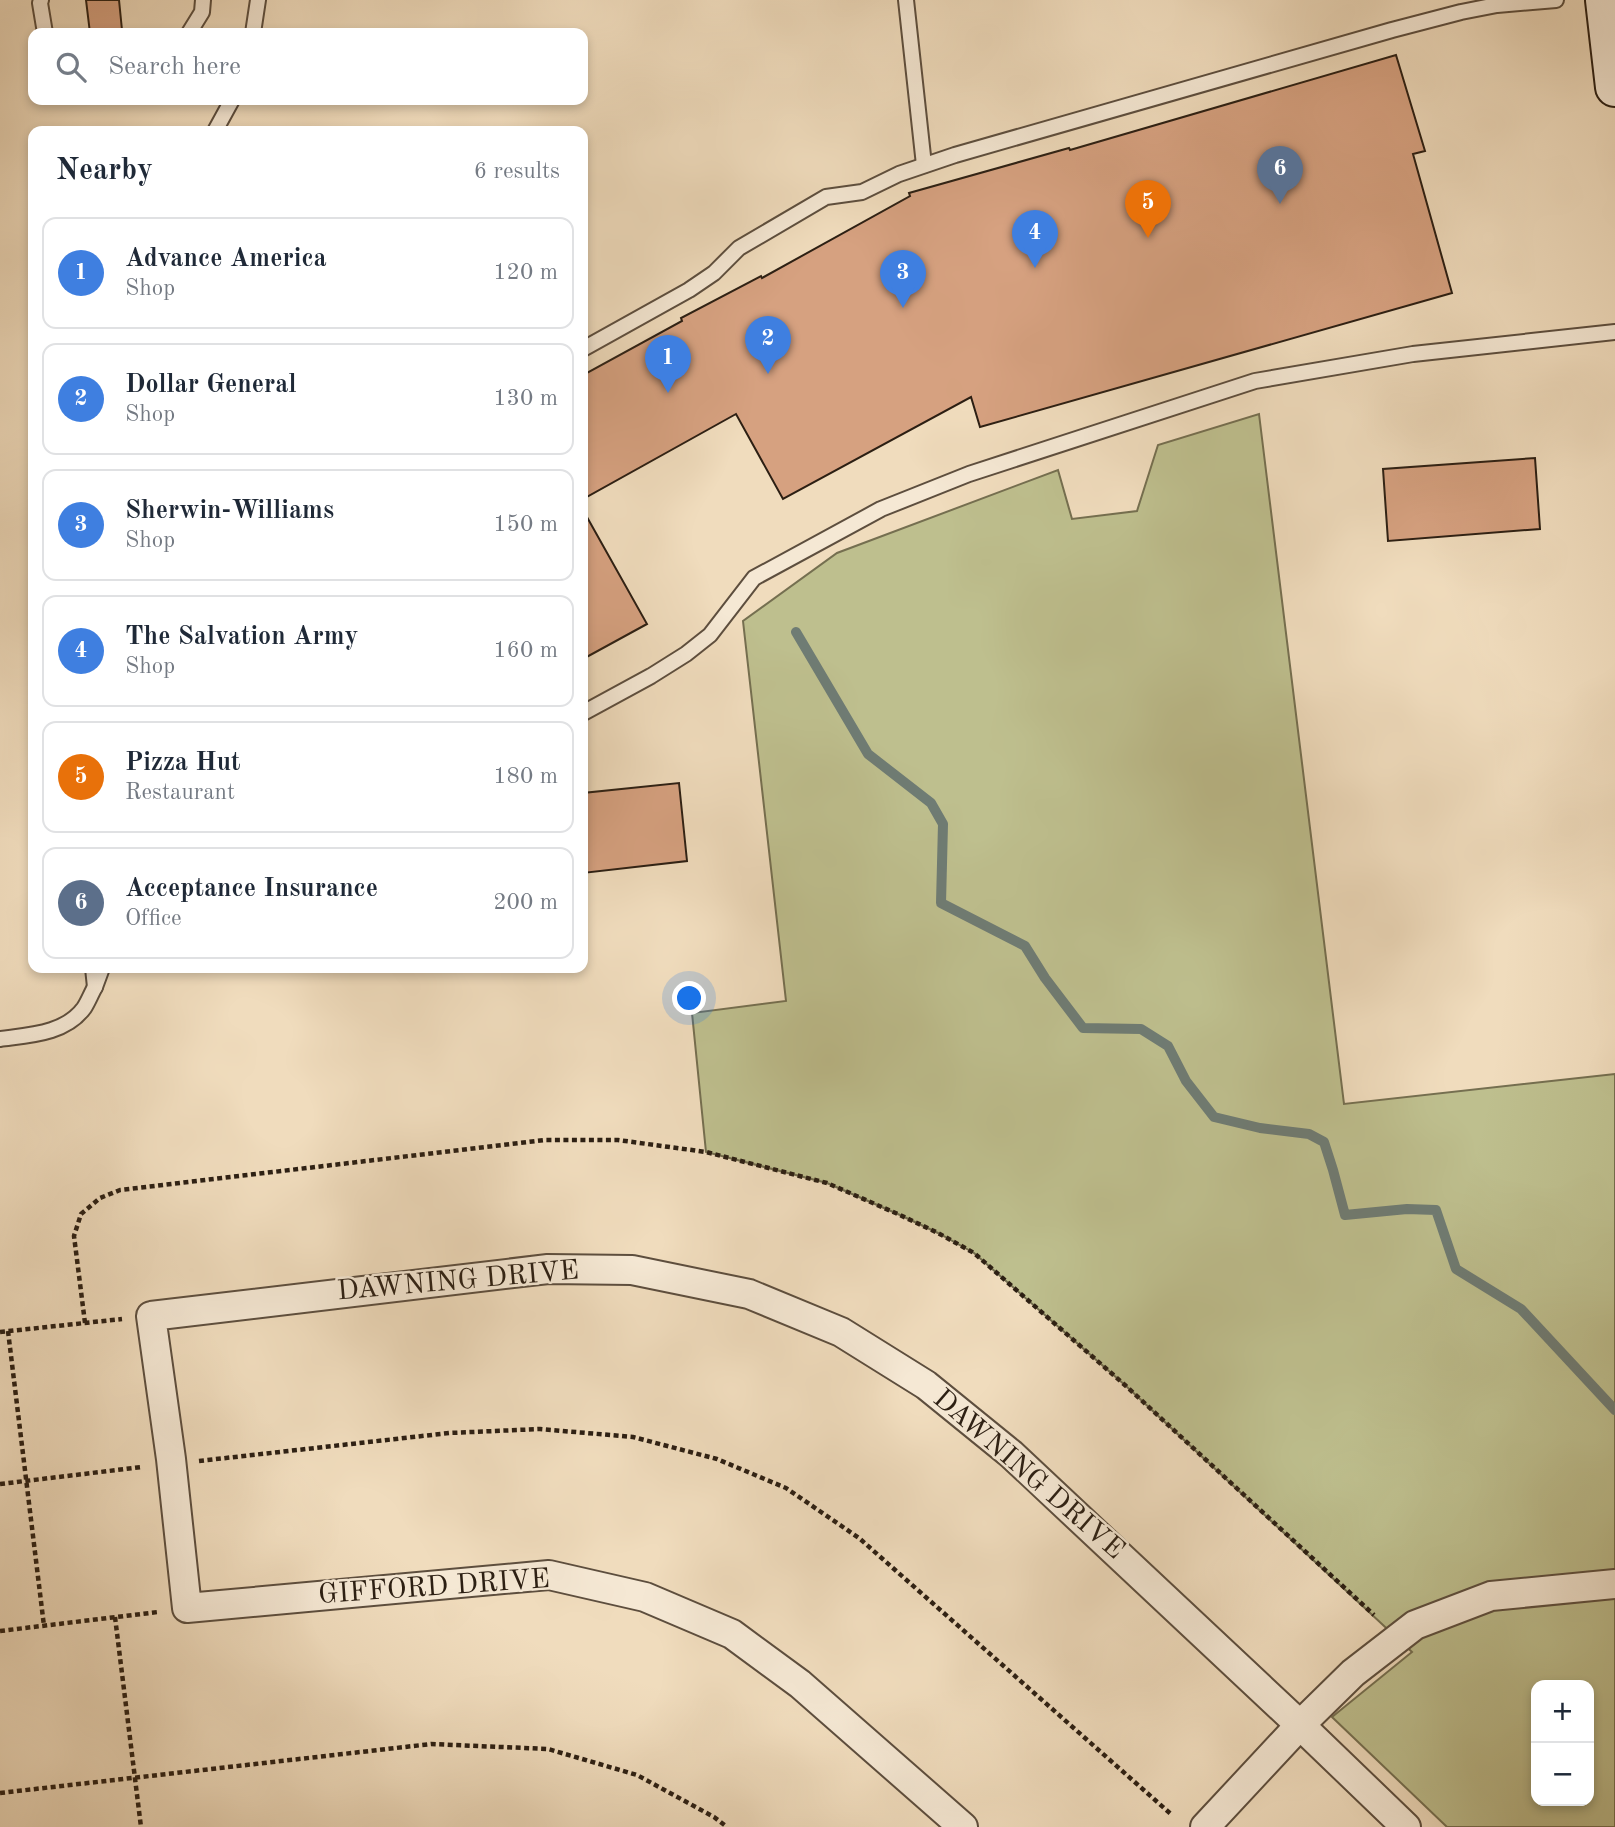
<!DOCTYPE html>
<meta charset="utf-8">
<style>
:root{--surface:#fff;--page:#f6f6f7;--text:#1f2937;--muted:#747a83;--line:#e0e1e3;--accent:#2563eb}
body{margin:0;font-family:"Old Standard TT",serif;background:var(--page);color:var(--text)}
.controls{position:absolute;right:21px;bottom:21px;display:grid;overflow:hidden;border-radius:14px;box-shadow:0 4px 10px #0003}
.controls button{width:63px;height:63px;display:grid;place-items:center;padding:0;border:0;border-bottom:2px solid var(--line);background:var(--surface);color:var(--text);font:35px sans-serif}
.you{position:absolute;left:690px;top:999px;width:24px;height:24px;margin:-18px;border:5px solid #fff;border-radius:50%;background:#1a73e8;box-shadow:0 0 0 10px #1a73e833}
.badge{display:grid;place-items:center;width:46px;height:46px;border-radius:50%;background:var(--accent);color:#fff;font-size:23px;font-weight:700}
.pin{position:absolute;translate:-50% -58px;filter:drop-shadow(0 2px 4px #0008)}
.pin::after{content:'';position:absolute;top:37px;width:24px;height:21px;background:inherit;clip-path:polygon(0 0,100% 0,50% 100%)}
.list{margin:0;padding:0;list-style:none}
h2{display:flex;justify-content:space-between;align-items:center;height:91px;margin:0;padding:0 28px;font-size:30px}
h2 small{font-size:23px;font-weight:400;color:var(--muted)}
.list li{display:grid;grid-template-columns:46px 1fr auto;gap:21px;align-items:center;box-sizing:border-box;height:112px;margin:0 14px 14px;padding:0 14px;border:2px solid var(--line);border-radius:14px}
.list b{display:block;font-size:26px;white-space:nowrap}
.list p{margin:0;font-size:23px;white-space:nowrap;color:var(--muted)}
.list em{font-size:23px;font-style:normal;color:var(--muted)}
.icon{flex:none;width:38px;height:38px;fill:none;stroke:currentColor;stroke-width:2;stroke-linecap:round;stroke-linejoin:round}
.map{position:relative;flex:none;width:1615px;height:1827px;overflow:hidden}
.search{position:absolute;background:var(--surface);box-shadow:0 4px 10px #0003;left:28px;top:28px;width:560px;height:77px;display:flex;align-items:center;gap:18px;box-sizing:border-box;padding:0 24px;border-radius:14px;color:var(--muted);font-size:26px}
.panel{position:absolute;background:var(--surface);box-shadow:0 4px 10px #0003;left:28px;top:126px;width:560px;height:847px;border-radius:14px}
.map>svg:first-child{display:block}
.green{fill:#bebf8e;stroke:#756f50;stroke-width:2;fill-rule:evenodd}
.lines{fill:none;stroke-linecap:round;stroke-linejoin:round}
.stream{stroke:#6f7c74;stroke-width:10}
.building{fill:#d6a180;stroke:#2c1f13;stroke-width:2}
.lane-casing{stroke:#5d4e3e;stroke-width:18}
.street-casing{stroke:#5d4e3e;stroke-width:32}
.secondary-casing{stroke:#2c1f13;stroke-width:42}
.path{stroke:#2c1f13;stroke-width:4.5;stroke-dasharray:5 3.5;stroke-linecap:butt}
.lane{stroke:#f5e8d4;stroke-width:14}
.street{stroke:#f5e8d4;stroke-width:28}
.secondary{stroke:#f5e8d4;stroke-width:38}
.labels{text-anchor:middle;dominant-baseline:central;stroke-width:5;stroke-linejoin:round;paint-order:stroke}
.street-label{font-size:28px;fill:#2c1f13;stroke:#f5e8d4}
</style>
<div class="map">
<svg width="1615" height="1827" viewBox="0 0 1615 1827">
<rect width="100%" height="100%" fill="#f0dcbd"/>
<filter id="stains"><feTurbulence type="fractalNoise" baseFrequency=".00286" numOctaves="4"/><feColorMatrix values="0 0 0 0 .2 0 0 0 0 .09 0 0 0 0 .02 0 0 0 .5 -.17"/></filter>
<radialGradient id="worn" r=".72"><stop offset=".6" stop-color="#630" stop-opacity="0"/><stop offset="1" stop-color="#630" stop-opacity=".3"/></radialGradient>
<path class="green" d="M 1259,414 L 1344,1104 L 1615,1074 L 1615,1827 L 1447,1827 L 1332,1717 L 1412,1652 L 1126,1386 L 974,1253 L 938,1233 L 900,1215 L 827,1183 L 706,1152 L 692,1013 L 786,1001 L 743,621 L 837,553 L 1058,470 L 1072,519 L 1137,511 L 1158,445 ZM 1536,1685 L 1589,1685 L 1589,1801 L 1536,1801 Z"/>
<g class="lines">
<polyline class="stream" points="796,632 868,754 931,803 943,824 941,903 1025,946 1045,978 1083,1028 1141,1029 1168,1046 1186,1081 1214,1117 1260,1128 1309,1134 1324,1142 1333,1170 1345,1215 1407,1209 1436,1210 1456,1269 1521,1309 1615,1410"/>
</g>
<g class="building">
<polygon points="86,0 119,0 122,30 90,33"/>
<polygon points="1396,55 1425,151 1413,154 1452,293 980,427 971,397 783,499 736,414 583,499 583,375 682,321 681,318 761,276 762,278 910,196 909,193 1069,148 1070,150"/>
<polygon points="1535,458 1540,529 1388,541 1383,469"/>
<polygon points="583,510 647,624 583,659"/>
<polygon points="679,783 687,861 583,873 583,793"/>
</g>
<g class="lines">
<g class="lane-casing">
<g id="lane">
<polyline points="41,0 40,3 45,33"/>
<polyline points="906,0 924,165"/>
<polyline points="189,33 202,12 203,0"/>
<polyline points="253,33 258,0"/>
<polyline points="215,131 232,100"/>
<polyline points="583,349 689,290 714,273 739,248 826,197 862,192 899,174 955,155 1392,30 1461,12 1497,5 1556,0"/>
<polyline points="583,713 651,676 686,654 710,635 754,578 881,509 969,474 1255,381 1413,354 1615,332"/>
<polyline points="93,968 95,987 102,968"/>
<path d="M 0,1039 C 29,1035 65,1034 84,1008 C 88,1002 91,994 95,987"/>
</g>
</g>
<g class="street-casing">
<g id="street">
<polyline points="963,1827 800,1684 732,1634 645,1597 549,1575 187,1608 171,1459 151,1316 548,1269 632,1270 749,1294 841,1332 926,1385 1011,1454 1300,1725 1406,1827"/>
<polyline points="1205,1827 1300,1725 1353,1673 1415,1625 1491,1596 1615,1584"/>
</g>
</g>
<g class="secondary-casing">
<polyline id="secondary" points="1605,0 1615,87"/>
</g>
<g class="path">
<polyline points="85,1323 74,1236 81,1214 100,1198 120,1190 545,1140 618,1140 706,1152 827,1183 900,1215 938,1233 974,1253 1126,1386 1374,1615"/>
<polyline points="8,1331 44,1626"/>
<polyline points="0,1332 122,1319"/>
<polyline points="199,1461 449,1433 540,1429 633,1437 717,1459 786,1488 859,1538 1172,1815"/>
<polyline points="0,1484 142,1467"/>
<polyline points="115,1617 141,1827"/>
<polyline points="0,1631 158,1612"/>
<polyline points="0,1793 431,1744 548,1749 637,1775 714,1817 727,1827"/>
</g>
<use href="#lane" class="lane"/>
<use href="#street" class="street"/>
<use href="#secondary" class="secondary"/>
</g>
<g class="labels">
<g class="street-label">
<text transform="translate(458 1282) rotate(-5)">DAWNING DRIVE</text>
<text transform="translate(1028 1475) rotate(41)">DAWNING DRIVE</text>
<text transform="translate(434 1588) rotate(-4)">GIFFORD DRIVE</text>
</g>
</g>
<rect width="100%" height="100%" filter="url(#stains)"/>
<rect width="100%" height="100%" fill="url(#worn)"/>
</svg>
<div class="controls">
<button>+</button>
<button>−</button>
</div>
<div class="you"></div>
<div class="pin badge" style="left:668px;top:393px;background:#3f7fe0">1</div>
<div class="pin badge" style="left:768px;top:374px;background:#3f7fe0">2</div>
<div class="pin badge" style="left:903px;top:308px;background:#3f7fe0">3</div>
<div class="pin badge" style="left:1035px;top:268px;background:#3f7fe0">4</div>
<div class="pin badge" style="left:1148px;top:238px;background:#e8710a">5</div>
<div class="pin badge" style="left:1280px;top:204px;background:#5c6f8a">6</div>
<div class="search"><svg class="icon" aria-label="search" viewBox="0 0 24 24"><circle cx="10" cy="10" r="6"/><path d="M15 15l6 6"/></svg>Search here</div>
<section class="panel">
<h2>Nearby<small>6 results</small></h2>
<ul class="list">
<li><span class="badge" style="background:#3f7fe0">1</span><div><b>Advance America</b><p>Shop</p></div><em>120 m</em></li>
<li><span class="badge" style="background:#3f7fe0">2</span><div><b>Dollar General</b><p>Shop</p></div><em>130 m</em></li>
<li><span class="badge" style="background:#3f7fe0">3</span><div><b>Sherwin-Williams</b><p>Shop</p></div><em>150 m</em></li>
<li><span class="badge" style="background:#3f7fe0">4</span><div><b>The Salvation Army</b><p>Shop</p></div><em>160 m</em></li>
<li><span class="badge" style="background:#e8710a">5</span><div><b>Pizza Hut</b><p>Restaurant</p></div><em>180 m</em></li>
<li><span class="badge" style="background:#5c6f8a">6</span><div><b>Acceptance Insurance</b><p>Office</p></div><em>200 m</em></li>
</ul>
</section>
</div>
